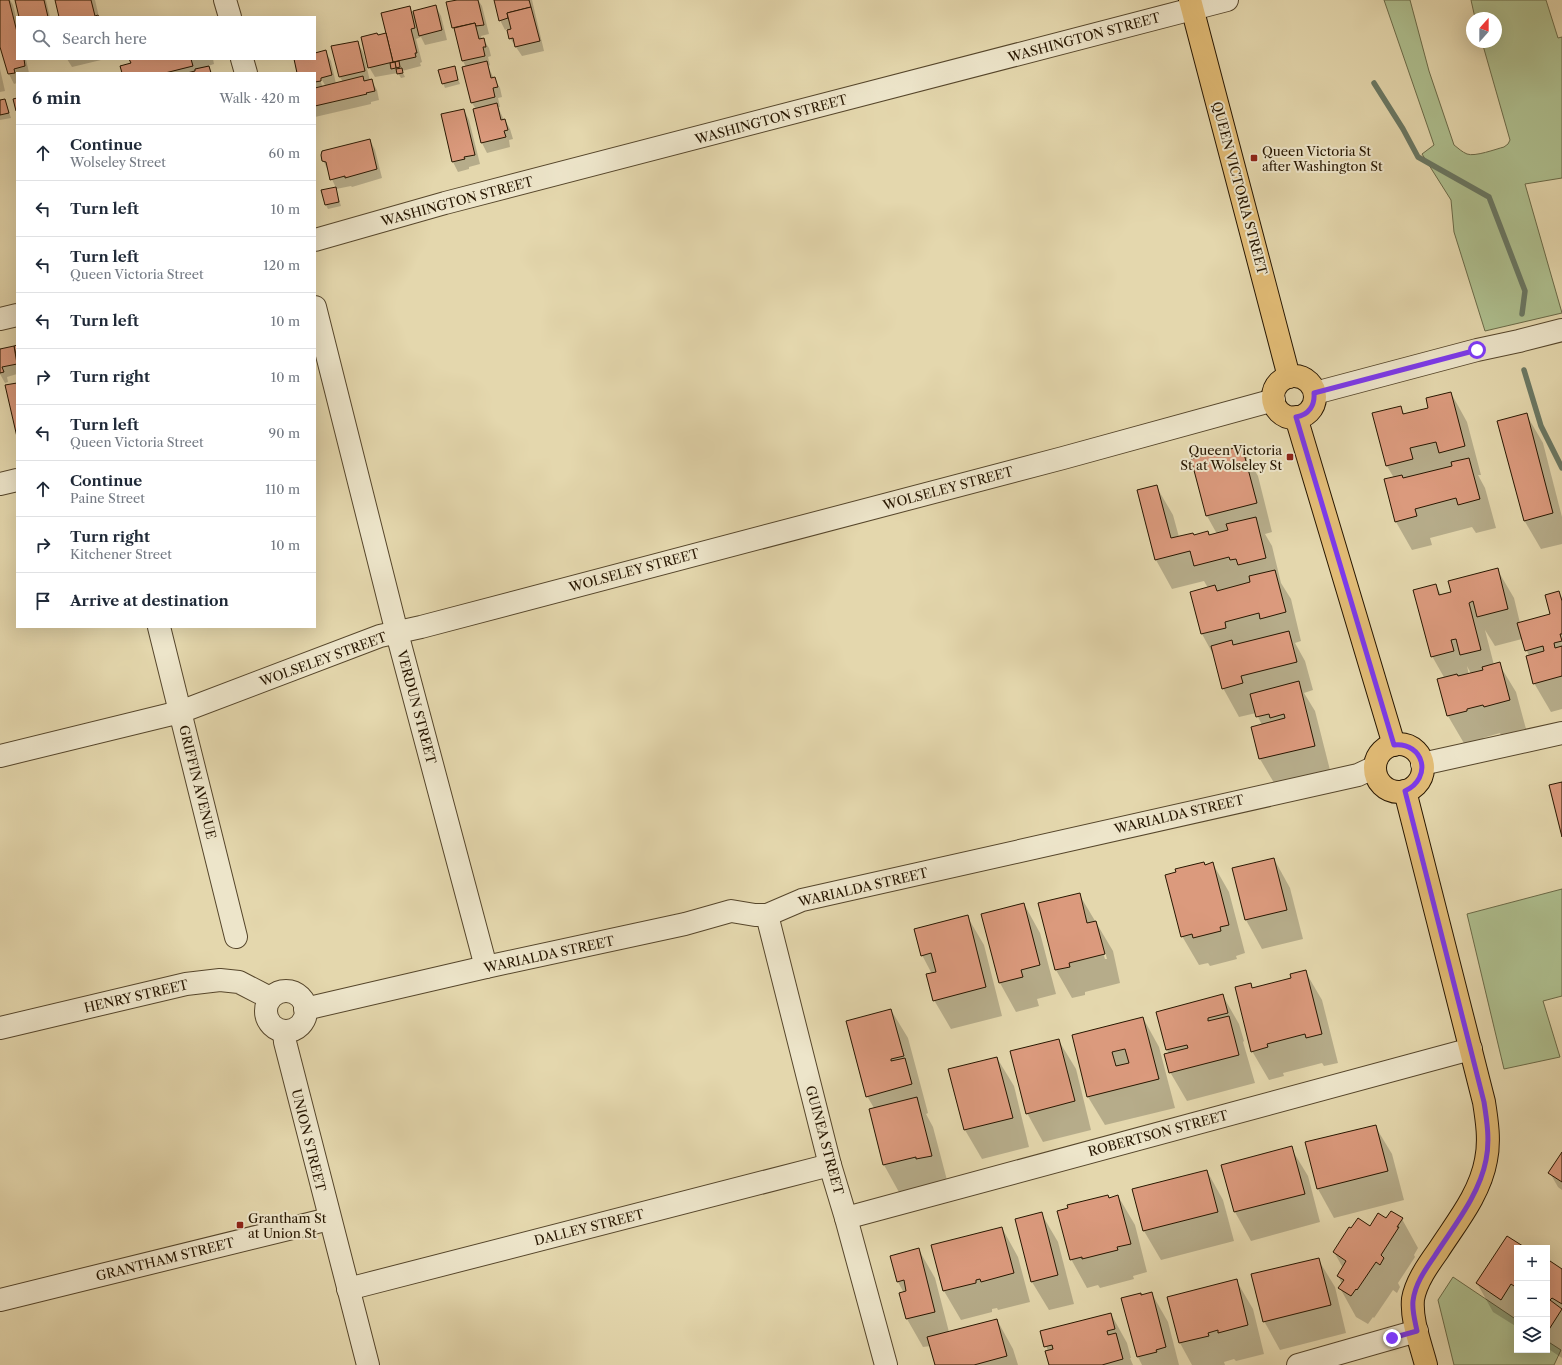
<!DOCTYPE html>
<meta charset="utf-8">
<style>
:root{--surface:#fff;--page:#f6f6f7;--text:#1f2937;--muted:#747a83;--line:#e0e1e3}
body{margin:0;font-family:"Libre Caslon Text",serif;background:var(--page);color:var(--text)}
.controls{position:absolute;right:12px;bottom:12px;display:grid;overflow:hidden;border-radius:0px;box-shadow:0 4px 16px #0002}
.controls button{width:36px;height:36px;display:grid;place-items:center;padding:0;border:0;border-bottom:1px solid var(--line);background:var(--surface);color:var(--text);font:20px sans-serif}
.compass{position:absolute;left:1466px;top:12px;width:36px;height:36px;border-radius:50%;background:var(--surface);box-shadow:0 4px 16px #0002;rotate:21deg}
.stop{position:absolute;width:12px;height:12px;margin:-9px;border:3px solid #7c3aed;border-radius:50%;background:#fff}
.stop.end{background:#7c3aed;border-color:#fff;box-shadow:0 1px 4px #0008}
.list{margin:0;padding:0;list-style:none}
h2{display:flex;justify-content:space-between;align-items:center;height:52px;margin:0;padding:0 16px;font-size:17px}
h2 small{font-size:13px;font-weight:400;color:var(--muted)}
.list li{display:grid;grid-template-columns:26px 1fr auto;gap:12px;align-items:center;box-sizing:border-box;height:56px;padding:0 16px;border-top:1px solid var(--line)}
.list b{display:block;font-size:15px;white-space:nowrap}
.list p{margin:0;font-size:13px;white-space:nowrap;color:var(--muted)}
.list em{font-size:13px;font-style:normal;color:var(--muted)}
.icon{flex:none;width:22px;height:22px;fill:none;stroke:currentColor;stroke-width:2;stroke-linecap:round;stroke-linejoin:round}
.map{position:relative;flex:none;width:1562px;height:1365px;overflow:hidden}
.search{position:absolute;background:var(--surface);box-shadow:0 4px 16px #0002;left:16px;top:16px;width:300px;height:44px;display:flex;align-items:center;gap:10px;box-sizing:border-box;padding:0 14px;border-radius:0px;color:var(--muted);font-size:15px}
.panel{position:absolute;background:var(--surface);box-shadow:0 4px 16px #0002;left:16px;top:72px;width:300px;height:556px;border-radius:0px}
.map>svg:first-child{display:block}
.green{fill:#aebf8f;stroke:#6a6a48}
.shadow{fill:#0003;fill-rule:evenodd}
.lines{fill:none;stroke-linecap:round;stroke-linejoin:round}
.stream{stroke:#6a7864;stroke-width:5.5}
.building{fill:#db9a7d;stroke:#271600;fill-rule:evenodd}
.minor-casing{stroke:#56462b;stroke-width:24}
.major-casing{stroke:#271600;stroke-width:24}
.minor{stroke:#ede5ca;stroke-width:22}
.major{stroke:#e2bc76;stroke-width:22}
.route{stroke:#7c3aed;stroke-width:5}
.poi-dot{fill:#8f2418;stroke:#ede5ca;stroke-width:1.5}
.labels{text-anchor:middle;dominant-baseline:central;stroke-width:4;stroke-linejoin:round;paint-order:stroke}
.street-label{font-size:13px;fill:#271600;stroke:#ede5ca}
.poi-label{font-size:13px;fill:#271600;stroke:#ede5ca;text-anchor:start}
</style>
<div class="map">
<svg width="1562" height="1365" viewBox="0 0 1562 1365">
<rect width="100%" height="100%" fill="#e4d7ad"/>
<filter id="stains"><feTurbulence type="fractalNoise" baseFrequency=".005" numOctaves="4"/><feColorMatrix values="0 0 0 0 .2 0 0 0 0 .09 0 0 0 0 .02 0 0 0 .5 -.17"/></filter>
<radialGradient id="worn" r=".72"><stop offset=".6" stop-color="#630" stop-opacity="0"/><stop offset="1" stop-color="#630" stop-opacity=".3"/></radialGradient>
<g class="green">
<path d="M 1384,0 L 1410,0 L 1429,71 L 1454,145 C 1458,148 1462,152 1467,154 C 1475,157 1496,149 1504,147 L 1508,144 L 1510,140 L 1482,42 L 1496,42 L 1496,18 L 1475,18 L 1471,0 L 1546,0 L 1558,38 L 1562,37 L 1562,178 L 1525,184 L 1562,313 L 1485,331 L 1454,232 L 1451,200 L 1422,154 L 1434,145 Z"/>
<polygon points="1562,889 1562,996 1543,1001 1560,1057 1504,1069 1467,914"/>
<polygon points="1453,1277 1517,1320 1517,1350 1547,1350 1547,1341 1561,1350 1554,1365 1454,1365 1438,1300"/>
</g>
<g class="shadow">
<polygon points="0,0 10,0 13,5 17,21 17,59 26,59 29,73 17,73 17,83 14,84 7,70 0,43"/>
<polygon points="16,0 46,0 50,17 20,17"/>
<polygon points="56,0 95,0 99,17 60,17"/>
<polygon points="461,0 478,0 482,6 489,34 481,36 482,39 483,39 489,48 491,56 488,57 490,65 488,66 494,79 500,88 502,97 498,98 500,107 498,107 504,120 505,120 510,129 513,139 509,140 510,147 487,153 482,143 474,109 476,109 472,103 466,67 463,61 447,3"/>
<polygon points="495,0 532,0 544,51 522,56 510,38 507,29 505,30 500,20"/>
<polygon points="409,7 412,12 436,7 441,16 447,40 425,45 421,37 416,39 422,62 420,63 421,66 402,71 405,77 401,78 398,73 375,77 369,67 378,36 387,34"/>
<path d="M 357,42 L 363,52 L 370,81 L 371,80 L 377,90 L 379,100 L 371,102 L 371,104 L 315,117 L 315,73 L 298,73 L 295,59 L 315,59 L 315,54 L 325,51 L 331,61 L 336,84 L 343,82 L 340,77 ZM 320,76 L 326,87 L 323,87 L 318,77 Z"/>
<polygon points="67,59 101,59 101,60 72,67"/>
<polygon points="131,59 213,59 214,64 208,66 212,73 123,73 132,64"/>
<polygon points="454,67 460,84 445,88 443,83"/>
<polygon points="0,69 5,91 0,92"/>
<polygon points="5,100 11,118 0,120 0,101"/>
<polygon points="464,110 469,120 480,164 469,167 469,169 458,172 453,162 442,115"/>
<polygon points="370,140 375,150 382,178 352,187 351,186 336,189 341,206 328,209 326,205 336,188 323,160"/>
<polygon points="17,346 17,374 7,377 8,382 5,383 0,374 0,350"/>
<polygon points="1451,393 1467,422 1481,475 1478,475 1485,488 1496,528 1476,533 1472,527 1430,538 1432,545 1412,550 1396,522 1394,478 1387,466 1374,414 1400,407 1405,415 1429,409"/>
<polygon points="1526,414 1543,443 1562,517 1562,544 1541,549 1524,520"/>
<polygon points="1241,447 1258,476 1272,532 1265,534 1272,546 1281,583 1291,599 1301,641 1295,643 1305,661 1313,690 1304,693 1315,711 1331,774 1277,788 1260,759 1252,728 1262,725 1256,713 1239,717 1223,688 1214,656 1202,634 1191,593 1208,588 1204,581 1172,589 1156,560 1138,490 1156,486 1173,515 1179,537 1194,536 1208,532 1210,536 1217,534 1207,516"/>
<path d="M 1497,569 L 1514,598 L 1520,623 L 1551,614 L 1559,592 L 1562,598 L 1562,709 L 1551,712 L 1534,683 L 1529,656 L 1522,639 L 1495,646 L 1485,630 L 1494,665 L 1499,664 L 1516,692 L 1526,729 L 1501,735 L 1500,733 L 1483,738 L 1483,740 L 1465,745 L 1448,716 L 1439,680 L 1445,679 L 1432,656 L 1436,585 L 1441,595 L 1452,592 ZM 1467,666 L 1471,674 L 1469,675 Z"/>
<polygon points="1274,859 1290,888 1303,939 1262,949 1246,920 1233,869"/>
<polygon points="1213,864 1229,892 1245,953 1236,956 1237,959 1210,966 1208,963 1199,965 1182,936 1205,866"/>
<path d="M 1079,894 L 1113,951 L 1120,983 L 1085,992 L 1085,995 L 1072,998 L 1056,970 ZM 1102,949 L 1105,952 L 1107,959 L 1105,959 Z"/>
<polygon points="1024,904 1040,933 1056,994 1037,999 1039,1006 1016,1012 1000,983 982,915"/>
<polygon points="967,916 984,945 1002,1016 951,1029 934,1000 932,974 922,955"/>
<polygon points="1305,971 1322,1000 1338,1063 1324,1066 1322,1063 1283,1073 1284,1076 1269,1080 1252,1051 1250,985 1253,989 1292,979"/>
<polygon points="1223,996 1239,1024 1244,1041 1243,1042 1255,1083 1187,1101 1170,1072 1169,1054 1167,1050 1157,1012"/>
<polygon points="891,1010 908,1038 928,1113 926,1114 933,1127 948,1184 900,1194 884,1165 874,1108 867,1096"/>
<polygon points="1143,1018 1159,1047 1175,1108 1105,1125 1088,1097 1073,1036"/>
<polygon points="1059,1041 1076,1069 1091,1130 1043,1142 1027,1113"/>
<polygon points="997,1058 1014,1086 1029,1147 982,1159 965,1130 949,1070"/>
<polygon points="1375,1126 1392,1154 1404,1200 1334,1218 1318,1189 1306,1143"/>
<polygon points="1291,1148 1308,1176 1320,1222 1251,1241 1235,1212 1222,1165"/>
<polygon points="1562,1154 1562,1190 1558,1187 1550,1173"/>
<polygon points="1207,1171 1223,1200 1234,1241 1161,1260 1144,1231 1134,1190"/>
<polygon points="1118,1196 1135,1225 1147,1272 1133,1276 1134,1279 1100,1288 1098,1285 1087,1288 1071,1259 1109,1199"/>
<polygon points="1041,1213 1058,1242 1074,1304 1049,1310 1032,1282 1016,1219"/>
<polygon points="1387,1219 1402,1219 1418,1248 1414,1255 1415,1257 1398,1283 1400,1287 1397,1293 1393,1290 1374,1318 1373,1317 1368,1324 1356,1317 1340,1288 1342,1284 1338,1276 1343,1268 1334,1252 1352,1229 1370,1227"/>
<polygon points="1002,1228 1018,1257 1030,1302 998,1310 997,1308 992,1309 992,1312 961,1320 944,1291 932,1246"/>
<polygon points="1507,1237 1524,1248 1517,1248 1517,1327 1493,1312 1477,1283"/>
<polygon points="919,1250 935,1278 949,1332 997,1320 1013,1349 1018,1365 936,1365 931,1346 923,1347 907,1319 904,1293 898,1282 891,1257"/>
<polygon points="1318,1259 1335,1287 1346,1333 1280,1350 1264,1321"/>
<polygon points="1547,1261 1562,1271 1562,1358 1547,1348"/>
<polygon points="1236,1280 1253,1309 1264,1354 1236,1361 1234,1359 1224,1362 1225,1365 1192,1365 1180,1343 1168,1298"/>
<polygon points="1152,1294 1168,1322 1179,1365 1142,1365 1138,1357 1123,1299"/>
<polygon points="1111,1314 1127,1343 1131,1358 1130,1358 1133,1365 1050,1365 1048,1351 1041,1332"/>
</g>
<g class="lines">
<g class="stream">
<polyline points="1374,83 1403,129 1418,157 1489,197 1525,291 1522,314"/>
<polyline points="1524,370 1541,426 1562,468"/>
</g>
</g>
<g class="building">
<polygon points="0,0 9,0 17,32 17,59 24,59 25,66 14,69 15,73 8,74 0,47"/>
<polygon points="15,0 44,0 48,17 19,17"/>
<polygon points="55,0 91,0 95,16 98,15 99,17 59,17"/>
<polygon points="457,0 478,0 484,25 476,26 475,23 452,28 446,2"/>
<polygon points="494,0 529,0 531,7 507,13 508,18 499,21"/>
<polygon points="436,5 442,30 419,36 413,11"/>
<polygon points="410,6 415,28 411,29 417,53 415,53 416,57 393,62 381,13"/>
<polygon points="531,7 540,41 515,47 513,38 509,39 507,30 511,29 507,13"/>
<polygon points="475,23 479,39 484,38 486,47 483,47 485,56 462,61 454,28"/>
<polygon points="377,33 378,35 386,33 393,62 368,68 361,37"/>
<polygon points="358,41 365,71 339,77 331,46"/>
<polygon points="326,50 332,75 321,78 321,81 315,82 315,73 297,73 294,59 315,59 315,53"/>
<polygon points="129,59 191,59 193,66 165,73 122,73 120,66 131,63"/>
<polygon points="399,61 400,67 396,68 395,62"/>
<polygon points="487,61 491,78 495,77 498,87 493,88 495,97 471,103 462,67"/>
<polygon points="395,62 396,68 391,69 390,63"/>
<polygon points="209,66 211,73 187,73 195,71 195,69"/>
<polygon points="455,66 458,80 442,84 438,70"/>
<polygon points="402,68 403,73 397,74 396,69"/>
<polygon points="363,76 364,81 372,79 375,91 366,93 367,94 315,106 315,88"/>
<polygon points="17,98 17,111 16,111 13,99"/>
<polygon points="5,99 9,113 0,115 0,100"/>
<polygon points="497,103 501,120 505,119 508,130 504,131 506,137 481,143 473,109"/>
<polygon points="464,109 475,155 464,157 465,159 452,162 441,114"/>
<polygon points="370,139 377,169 345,178 345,176 330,180 326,162 322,161 321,155 322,151"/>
<polygon points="336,187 339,202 325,205 321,190"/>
<polygon points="17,345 17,360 14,346"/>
<polygon points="14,346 17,364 2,367 4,372 0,373 0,349"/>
<polygon points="17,383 17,437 5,385"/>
<polygon points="1451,392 1465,446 1439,453 1436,442 1410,448 1413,459 1386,466 1372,413 1401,406 1403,414 1428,408 1426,398"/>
<polygon points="1527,413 1553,513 1524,521 1497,421"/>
<polygon points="1242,446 1257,503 1206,516 1191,459"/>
<polygon points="1469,458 1480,499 1458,505 1456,498 1415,509 1417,516 1395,522 1384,479 1402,475 1403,478 1452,466 1451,462"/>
<polygon points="1157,485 1171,538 1193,533 1194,535 1208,531 1209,535 1228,530 1226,524 1256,517 1266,558 1238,565 1236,559 1230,560 1229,557 1194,566 1190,551 1155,560 1137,490"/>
<polygon points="1498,568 1508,609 1477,617 1473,601 1469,603 1481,650 1460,655 1456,639 1451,640 1454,651 1431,657 1413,590 1436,584 1439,595 1451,592 1448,581"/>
<polygon points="1275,570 1286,612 1260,619 1259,613 1225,622 1226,628 1201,634 1190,592 1215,585 1217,591 1250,582 1249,576"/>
<polygon points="1559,591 1562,601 1562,634 1560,634 1562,641 1554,643 1555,648 1562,646 1562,676 1533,684 1526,656 1544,651 1543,646 1525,651 1517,623 1550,614 1545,595"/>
<polygon points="1289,631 1297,662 1241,676 1243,683 1222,689 1211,646 1232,640 1233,645"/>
<polygon points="1500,662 1510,700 1484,707 1483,705 1467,709 1467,711 1447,716 1437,679 1457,674 1458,676 1483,670 1482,667"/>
<polygon points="1299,681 1315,746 1259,759 1251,727 1285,718 1284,714 1270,718 1269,714 1256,717 1250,694"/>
<polygon points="1562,782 1562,837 1549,785"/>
<polygon points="1274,858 1287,910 1245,920 1232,868"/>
<polygon points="1204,862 1205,865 1213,862 1229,925 1220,927 1221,931 1193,938 1192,934 1181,937 1165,875 1176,872 1175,869"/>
<polygon points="1080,893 1087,923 1096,921 1105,954 1069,963 1070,967 1055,970 1038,903"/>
<polygon points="1024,903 1040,965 1021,970 1023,977 999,983 981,914"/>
<polygon points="968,915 986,987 933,1001 926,974 936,972 931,953 921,956 914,929"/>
<polygon points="1306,970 1322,1034 1306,1038 1305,1034 1267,1044 1268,1047 1251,1052 1235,987 1251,983 1252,988 1291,978 1290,974"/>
<polygon points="1223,994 1228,1013 1208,1018 1208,1021 1229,1016 1239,1055 1169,1073 1164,1054 1188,1048 1187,1045 1166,1050 1156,1012"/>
<polygon points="891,1009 904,1056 891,1059 891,1061 905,1058 912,1084 866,1097 846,1021"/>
<path d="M 1143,1017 L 1159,1079 L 1087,1097 L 1072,1035 ZM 1125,1049 L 1129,1063 L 1116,1066 L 1112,1052 Z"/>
<polygon points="1059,1039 1075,1101 1026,1114 1010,1051"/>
<polygon points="997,1057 1013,1118 964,1130 948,1069"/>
<polygon points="917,1097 932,1156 916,1159 916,1157 883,1165 869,1109"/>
<polygon points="1376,1125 1388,1171 1317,1189 1305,1142"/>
<polygon points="1292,1146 1305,1194 1234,1212 1221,1165"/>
<polygon points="1562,1152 1562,1182 1548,1173"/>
<polygon points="1207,1170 1218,1212 1143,1231 1132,1189"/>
<polygon points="1108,1195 1109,1198 1118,1195 1131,1244 1117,1247 1118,1250 1082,1259 1082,1257 1070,1260 1057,1211 1068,1208 1067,1205"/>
<polygon points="1391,1211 1403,1218 1397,1227 1399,1227 1381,1255 1384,1258 1380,1265 1376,1262 1357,1290 1356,1289 1351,1296 1338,1288 1344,1280 1337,1276 1346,1261 1333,1252 1349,1227 1351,1228 1358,1218 1370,1226 1378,1213 1386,1218"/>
<polygon points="1042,1212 1058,1275 1031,1282 1015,1219"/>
<polygon points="1002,1227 1014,1273 981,1282 980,1279 976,1280 976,1283 943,1291 931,1245"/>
<polygon points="1507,1236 1526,1248 1517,1248 1517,1281 1514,1286 1511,1284 1501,1300 1476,1283"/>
<polygon points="919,1248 935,1312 906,1319 899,1293 906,1291 904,1280 897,1282 890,1256"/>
<polygon points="1319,1258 1331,1305 1263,1322 1251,1274"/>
<polygon points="1547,1259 1562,1269 1562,1304 1552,1298 1550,1300 1562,1309 1548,1331"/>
<polygon points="1237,1279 1248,1325 1218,1333 1218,1330 1208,1333 1209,1336 1179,1343 1167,1297"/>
<polygon points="1152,1292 1166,1347 1156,1350 1157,1352 1137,1357 1121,1298 1141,1293 1141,1295"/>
<polygon points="1111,1313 1115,1329 1107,1331 1108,1335 1116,1333 1123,1359 1102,1365 1049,1365 1045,1351 1053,1349 1052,1345 1044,1347 1040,1331"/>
<polygon points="997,1319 1007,1356 974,1365 935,1365 927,1337"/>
</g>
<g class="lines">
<g class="minor-casing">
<g id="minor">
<polyline points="225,0 230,17"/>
<polyline points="242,59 246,73"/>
<polyline points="315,240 445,203 1227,0"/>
<polyline points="315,307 397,633 486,967"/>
<polyline points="0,319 17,315"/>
<polyline points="1315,393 1477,350 1519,341 1562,330"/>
<polyline points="0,484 17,480"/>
<polyline points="159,627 236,937"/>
<polyline points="0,756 180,712 380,636 421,627 1063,458 1274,400"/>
<polyline points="1422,764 1562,733"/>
<polyline points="767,915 830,1165 846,1218 886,1365"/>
<circle cx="286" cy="1011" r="20"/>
<polyline points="305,1009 486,967 685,924 731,911 755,915 767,915 802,900 1358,775 1375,767"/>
<polyline points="0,1028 186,984 220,980 239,982 270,998"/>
<polyline points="284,1031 285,1042 368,1365"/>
<polyline points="846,1218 1471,1049"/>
<polyline points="348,1289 830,1165"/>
<polyline points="0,1300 329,1219"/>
<polyline points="1298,1365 1417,1331"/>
</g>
</g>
<g class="major-casing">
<g id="major">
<polyline points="1190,0 1289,377"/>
<circle cx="1294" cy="397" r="21"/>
<polyline points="1296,417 1394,745"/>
<circle cx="1399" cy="768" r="24"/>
<path d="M 1405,791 L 1484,1102 C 1487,1121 1490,1141 1486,1160 C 1480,1194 1456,1223 1438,1251 C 1428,1265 1416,1282 1413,1299 C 1411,1321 1421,1345 1426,1365"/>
</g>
</g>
<use href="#minor" class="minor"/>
<use href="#major" class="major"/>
</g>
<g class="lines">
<path class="route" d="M 1392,1338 L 1417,1331 C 1415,1321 1412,1311 1413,1301 C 1415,1284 1425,1270 1434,1257 C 1453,1227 1479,1196 1486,1160 C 1490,1141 1487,1121 1484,1102 L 1405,791 C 1433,778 1424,742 1394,745 L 1296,417 C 1309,415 1315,405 1314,393 L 1477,350"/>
</g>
<g class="poi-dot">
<rect x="1250" y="154" width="8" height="8" rx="2"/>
<rect x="1286" y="453" width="8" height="8" rx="2"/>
<rect x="236" y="1221" width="8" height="8" rx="2"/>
</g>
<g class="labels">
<g class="street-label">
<text transform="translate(1084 37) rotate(-15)">WASHINGTON STREET</text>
<text transform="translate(771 119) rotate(-15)">WASHINGTON STREET</text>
<text transform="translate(1240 188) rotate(75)">QUEEN VICTORIA STREET</text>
<text transform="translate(457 201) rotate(-15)">WASHINGTON STREET</text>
<text transform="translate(948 488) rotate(-15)">WOLSELEY STREET</text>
<text transform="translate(634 570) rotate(-15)">WOLSELEY STREET</text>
<text transform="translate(323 659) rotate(-20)">WOLSELEY STREET</text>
<text transform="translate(417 707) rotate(75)">VERDUN STREET</text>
<text transform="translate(198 782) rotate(76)">GRIFFIN AVENUE</text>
<text transform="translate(1179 814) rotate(-13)">WARIALDA STREET</text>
<text transform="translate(863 887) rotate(-13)">WARIALDA STREET</text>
<text transform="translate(549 954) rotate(-12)">WARIALDA STREET</text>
<text transform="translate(136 996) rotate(-13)">HENRY STREET</text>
<text transform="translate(1158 1133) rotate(-15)">ROBERTSON STREET</text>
<text transform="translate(309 1140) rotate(76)">UNION STREET</text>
<text transform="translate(825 1140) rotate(75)">GUINEA STREET</text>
<text transform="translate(589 1227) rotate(-14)">DALLEY STREET</text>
<text transform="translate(165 1259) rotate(-14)">GRANTHAM STREET</text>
</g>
<g class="poi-label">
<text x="1262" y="151">Queen Victoria St<tspan x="1262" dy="15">after Washington St</tspan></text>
<text x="1282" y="450" text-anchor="end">Queen Victoria<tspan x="1282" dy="15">St at Wolseley St</tspan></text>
<text x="248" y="1218">Grantham St<tspan x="248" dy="15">at Union St</tspan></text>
</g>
</g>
<rect width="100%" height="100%" filter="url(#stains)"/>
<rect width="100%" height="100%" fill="url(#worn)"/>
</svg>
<div class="controls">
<button>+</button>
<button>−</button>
<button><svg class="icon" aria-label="layers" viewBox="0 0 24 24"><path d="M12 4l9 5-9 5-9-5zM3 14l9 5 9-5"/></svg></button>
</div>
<svg class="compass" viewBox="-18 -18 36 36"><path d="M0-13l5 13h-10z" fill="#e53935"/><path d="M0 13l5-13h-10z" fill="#747a83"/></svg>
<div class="stop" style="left:1477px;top:350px"></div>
<div class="stop end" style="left:1392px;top:1338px"></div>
<div class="search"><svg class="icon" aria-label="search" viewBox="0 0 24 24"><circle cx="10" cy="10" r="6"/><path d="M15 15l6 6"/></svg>Search here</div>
<section class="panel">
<h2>6 min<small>Walk · 420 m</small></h2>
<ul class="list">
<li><svg class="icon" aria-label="ahead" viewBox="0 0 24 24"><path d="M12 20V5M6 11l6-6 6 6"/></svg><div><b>Continue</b><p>Wolseley Street</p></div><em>60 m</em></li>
<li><svg class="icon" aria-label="left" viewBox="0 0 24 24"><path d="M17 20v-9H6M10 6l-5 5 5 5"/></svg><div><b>Turn left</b></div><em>10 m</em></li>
<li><svg class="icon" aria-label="left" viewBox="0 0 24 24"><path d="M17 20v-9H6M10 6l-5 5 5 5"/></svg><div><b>Turn left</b><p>Queen Victoria Street</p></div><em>120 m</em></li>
<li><svg class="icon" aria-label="left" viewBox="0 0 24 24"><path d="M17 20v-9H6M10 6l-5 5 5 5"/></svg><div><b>Turn left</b></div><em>10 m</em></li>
<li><svg class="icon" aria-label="right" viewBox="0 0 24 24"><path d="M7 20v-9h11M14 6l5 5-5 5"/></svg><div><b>Turn right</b></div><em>10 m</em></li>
<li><svg class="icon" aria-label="left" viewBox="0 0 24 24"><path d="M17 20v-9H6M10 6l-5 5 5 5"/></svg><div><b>Turn left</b><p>Queen Victoria Street</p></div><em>90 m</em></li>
<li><svg class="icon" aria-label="ahead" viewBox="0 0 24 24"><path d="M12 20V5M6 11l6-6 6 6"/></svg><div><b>Continue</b><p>Paine Street</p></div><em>110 m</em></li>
<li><svg class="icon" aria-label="right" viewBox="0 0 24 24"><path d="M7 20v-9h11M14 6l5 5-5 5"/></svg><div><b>Turn right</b><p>Kitchener Street</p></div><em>10 m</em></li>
<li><svg class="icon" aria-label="arrive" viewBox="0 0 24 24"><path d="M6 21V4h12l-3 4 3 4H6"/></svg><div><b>Arrive at destination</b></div></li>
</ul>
</section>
</div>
